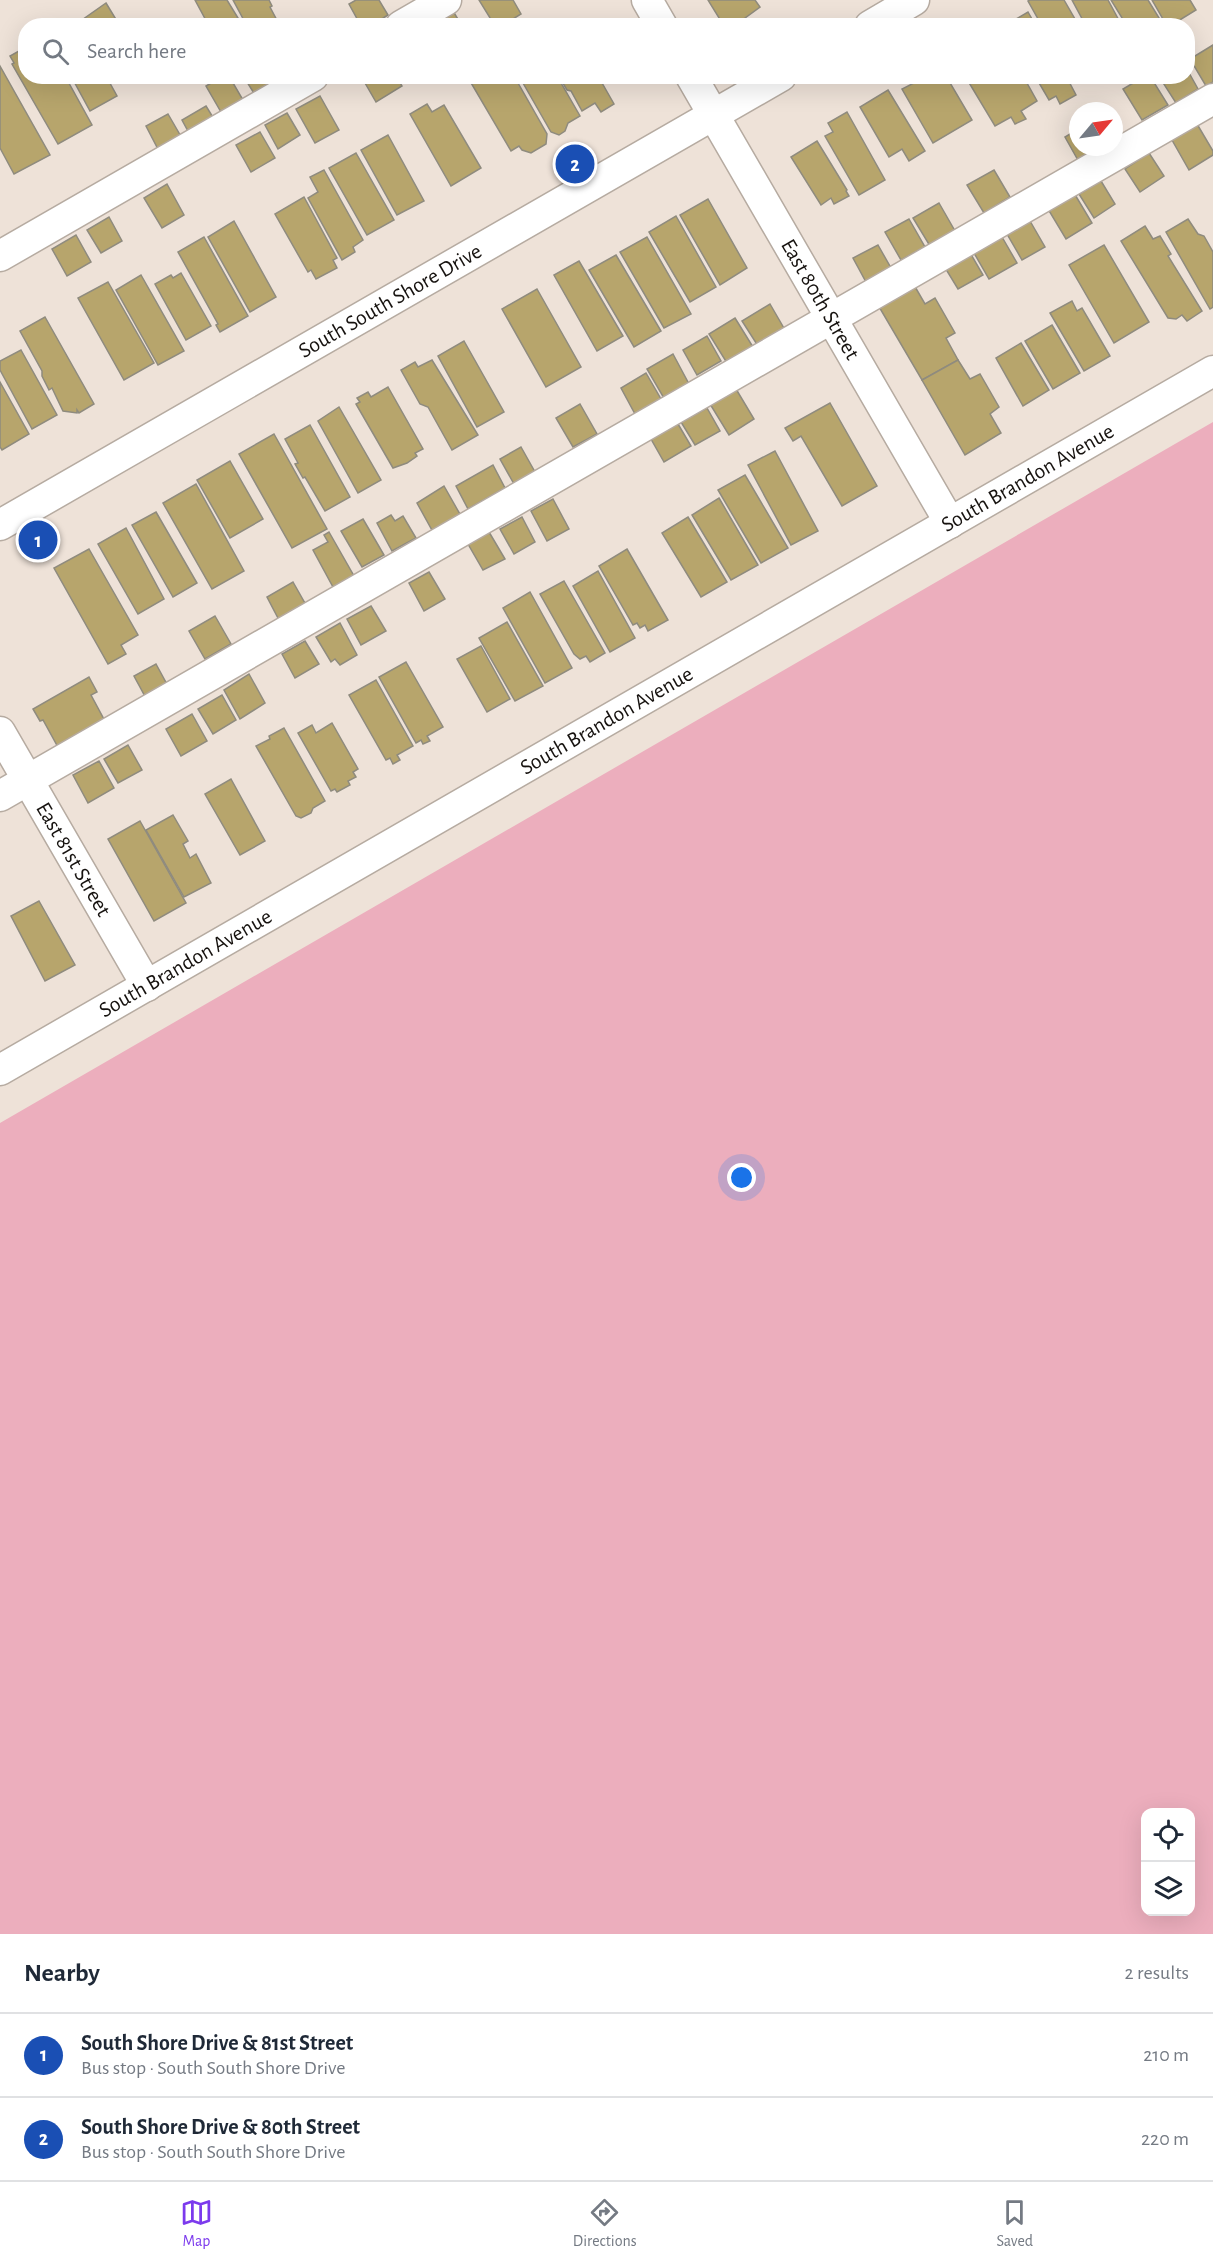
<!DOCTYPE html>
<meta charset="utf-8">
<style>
:root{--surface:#fff;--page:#f2f2f3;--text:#1f2937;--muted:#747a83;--line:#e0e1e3;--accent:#7c3aed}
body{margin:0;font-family:"Alegreya Sans",sans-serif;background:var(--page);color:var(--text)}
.controls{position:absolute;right:18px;bottom:18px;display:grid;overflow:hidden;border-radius:12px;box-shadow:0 6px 24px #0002}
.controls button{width:54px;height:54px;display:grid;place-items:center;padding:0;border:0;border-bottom:2px solid var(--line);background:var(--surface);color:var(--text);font:30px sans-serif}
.compass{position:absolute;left:1069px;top:102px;width:54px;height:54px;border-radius:50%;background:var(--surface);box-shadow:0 6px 24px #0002;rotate:61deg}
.you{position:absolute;left:742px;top:1178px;width:21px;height:21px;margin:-15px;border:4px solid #fff;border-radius:50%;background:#1a73e8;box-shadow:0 0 0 9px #1a73e833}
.badge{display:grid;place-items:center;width:39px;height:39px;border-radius:50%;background:var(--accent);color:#fff;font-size:20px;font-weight:700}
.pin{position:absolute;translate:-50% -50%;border:3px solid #fff;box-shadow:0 2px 6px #0006}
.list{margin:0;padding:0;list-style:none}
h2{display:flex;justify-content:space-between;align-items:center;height:78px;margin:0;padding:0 24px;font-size:26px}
h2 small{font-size:20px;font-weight:400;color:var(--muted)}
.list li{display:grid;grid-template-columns:39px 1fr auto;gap:18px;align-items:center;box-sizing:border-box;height:84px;padding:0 24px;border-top:2px solid var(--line)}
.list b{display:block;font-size:22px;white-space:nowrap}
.list p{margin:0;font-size:20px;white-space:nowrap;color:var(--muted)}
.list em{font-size:20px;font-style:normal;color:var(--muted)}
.icon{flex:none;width:33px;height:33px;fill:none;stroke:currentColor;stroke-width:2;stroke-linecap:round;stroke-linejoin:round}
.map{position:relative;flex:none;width:1213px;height:1934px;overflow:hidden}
.search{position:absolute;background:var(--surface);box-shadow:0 6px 24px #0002;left:18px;right:18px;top:18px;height:66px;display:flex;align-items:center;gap:15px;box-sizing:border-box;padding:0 21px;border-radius:24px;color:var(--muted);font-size:22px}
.sheet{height:246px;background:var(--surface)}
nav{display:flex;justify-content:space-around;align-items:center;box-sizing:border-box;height:84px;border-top:2px solid var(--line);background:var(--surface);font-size:16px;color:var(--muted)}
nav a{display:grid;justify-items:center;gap:3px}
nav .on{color:var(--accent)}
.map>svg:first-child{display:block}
.green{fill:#ecaebd;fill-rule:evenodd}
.building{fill:#b7a56c;stroke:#8f8b7e;stroke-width:1.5}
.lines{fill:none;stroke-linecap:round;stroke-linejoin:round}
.minor-casing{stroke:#b6aba1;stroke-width:33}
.minor{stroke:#fff;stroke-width:30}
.labels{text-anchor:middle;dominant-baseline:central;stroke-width:6;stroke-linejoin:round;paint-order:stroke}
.street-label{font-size:22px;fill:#16120f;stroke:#eee2d8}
</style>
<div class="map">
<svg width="1213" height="1934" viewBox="0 0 1213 1934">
<rect width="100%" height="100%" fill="#eee2d8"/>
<path class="green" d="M 1213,422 L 1213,1934 L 0,1934 L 0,1123 ZM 1146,1812 L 1190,1812 L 1190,1912 L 1146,1912 Z"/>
<g class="building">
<polygon points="195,0 227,0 238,18 223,26 209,26"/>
<polygon points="233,0 269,0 272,6 270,7 280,26 247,26"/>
<polygon points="356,0 379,0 388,15 371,26 361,26 349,4"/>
<polygon points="479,0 513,0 521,14 502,26 495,26"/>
<polygon points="708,0 755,0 760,7 734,26 724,26"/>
<polygon points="1030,0 1064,0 1079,26 1042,26 1028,1"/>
<polygon points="1072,0 1108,0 1122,26 1086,26"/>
<polygon points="1111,0 1148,0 1164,26 1127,26"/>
<polygon points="1152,0 1190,0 1196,10 1170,26 1167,26"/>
<polygon points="106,3 120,26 86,26 82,20"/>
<polygon points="453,11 462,26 428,26"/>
<polygon points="1028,12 1036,26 1013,26 1018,23 1016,19"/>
<polygon points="1213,45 1213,82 1206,86 1190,59"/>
<polygon points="26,47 26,76 65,76 92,125 58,144 12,64 14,63 10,56"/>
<polygon points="0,66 50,155 14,174 0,148"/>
<polygon points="1188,71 1198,89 1176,103 1160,78 1188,76"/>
<polygon points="71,76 106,76 117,96 90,111"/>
<polygon points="223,76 229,76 243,100 221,112 206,86"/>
<polygon points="257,76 270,76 274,83 255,95 247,82"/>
<polygon points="361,76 396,76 402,86 376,102"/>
<polygon points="467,76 514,76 547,134 546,144 531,153 522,150 519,146 511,151"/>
<polygon points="519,76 557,76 580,116 568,123 565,131 559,135 551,132"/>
<polygon points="562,76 598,76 614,104 601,112 595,103 582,111 571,91 567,90 561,80"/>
<polygon points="913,76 946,76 972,120 933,143 902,89 916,82"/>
<polygon points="965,76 1023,76 1037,101 1021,111 1026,119 1015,124 1011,117 995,126"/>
<polygon points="1035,76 1066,76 1076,95 1060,104 1056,96 1049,100"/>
<polygon points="1145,76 1150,76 1168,105 1142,120 1123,89"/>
<polygon points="888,90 925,151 909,161 902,149 889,157 860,107"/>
<polygon points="320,96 339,130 315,143 296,109"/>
<polygon points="427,104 432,112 444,105 481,168 451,186 410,114"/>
<polygon points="206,106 214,119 189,133 182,120"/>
<polygon points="847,112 885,180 859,195 825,136 833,132 828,123"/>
<polygon points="287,113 300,135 278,149 265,125"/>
<polygon points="168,114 183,140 160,153 146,126"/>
<polygon points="1197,124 1213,151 1213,155 1189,170 1172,140"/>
<polygon points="1078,129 1078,147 1101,147 1079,162 1065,137"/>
<polygon points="260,132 275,158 251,172 236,145"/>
<polygon points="388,135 424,201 397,215 361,150"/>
<polygon points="817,141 847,190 846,191 849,196 834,204 831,198 821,205 791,157"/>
<polygon points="356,153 394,220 367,235 329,168"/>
<polygon points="1149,153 1164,176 1140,192 1125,169"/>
<polygon points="324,170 363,240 353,247 355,252 342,260 308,198 318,192 310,177"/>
<polygon points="994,170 1010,197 984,213 967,185"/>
<polygon points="1101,181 1115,204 1094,218 1079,194"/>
<polygon points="167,184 184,215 162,228 144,198"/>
<polygon points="1074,193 1092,223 1066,239 1048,209"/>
<polygon points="304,197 337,258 333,260 337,268 316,279 311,270 308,272 275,214"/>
<polygon points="708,199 747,268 720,285 680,215"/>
<polygon points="939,203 955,231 930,246 913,218"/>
<polygon points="676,216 716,287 690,302 649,232"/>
<polygon points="109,217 122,241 101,253 87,230"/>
<polygon points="909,219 925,247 901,260 885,232"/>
<polygon points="1188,219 1198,234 1204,236 1213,252 1213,307 1210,309 1166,232"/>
<polygon points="234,221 276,297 250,312 208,237"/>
<polygon points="1030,221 1045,247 1022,260 1007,234"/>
<polygon points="1145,226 1153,239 1160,236 1171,254 1168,256 1202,311 1187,321 1182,315 1176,319 1168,318 1121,241"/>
<polygon points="76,235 91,262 67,276 52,249"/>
<polygon points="204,237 248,316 220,332 216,325 218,324 178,252"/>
<polygon points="647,237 691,314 664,328 620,252"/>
<polygon points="1002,237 1017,263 989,279 974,253"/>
<polygon points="878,245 891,268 866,282 853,258"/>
<polygon points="1104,245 1149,322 1114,343 1069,265"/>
<polygon points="969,251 983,275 958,289 944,266"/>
<polygon points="616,255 661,331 634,347 589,270"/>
<polygon points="579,261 623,336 597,351 554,275"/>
<polygon points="181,273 211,326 186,340 155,284 171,275 173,278"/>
<polygon points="141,275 184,351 158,365 116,290"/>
<polygon points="108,282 154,363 124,380 78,298"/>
<polygon points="914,285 925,304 935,298 955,333 946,338 958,360 922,380 878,305"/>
<polygon points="537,289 581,367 546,387 502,309"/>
<polygon points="1072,301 1077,311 1082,308 1110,356 1084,371 1050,313"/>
<polygon points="770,304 785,330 758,346 742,321"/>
<polygon points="45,317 94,404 79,413 77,410 77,413 63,411 52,388 49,390 42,376 42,371 20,331"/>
<polygon points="735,318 753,347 727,363 709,334"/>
<polygon points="1052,325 1080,373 1053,389 1025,341"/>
<polygon points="707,336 721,361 697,375 683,350"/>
<polygon points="464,341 504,412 477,427 438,356"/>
<polygon points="1021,343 1049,390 1023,406 996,358"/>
<polygon points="21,350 57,415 32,429 0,370 0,361"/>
<polygon points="673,354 689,384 665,400 647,369"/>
<polygon points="432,360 478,435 452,450 428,407 420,404 401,370 415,362 418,367"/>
<polygon points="958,360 970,379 980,374 999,407 990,414 1001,433 965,455 922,380"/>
<polygon points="646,373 661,399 635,414 621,388"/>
<polygon points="0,382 29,434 2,450 0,447"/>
<polygon points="388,387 423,449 415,453 417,456 407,463 393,468 356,404 360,402 357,398 368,392 371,397"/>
<polygon points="736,389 754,419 729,435 710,404"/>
<polygon points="830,403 877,486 842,506 801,436 793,441 785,428"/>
<polygon points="580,404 597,434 573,447 556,418"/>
<polygon points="339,407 381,480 358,493 318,421"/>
<polygon points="707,408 720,431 695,445 681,422"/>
<polygon points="678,424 691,446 664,462 651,439"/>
<polygon points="310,425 350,497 325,511 305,477 303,478 295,464 298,463 285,439"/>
<polygon points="274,434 327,529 292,548 239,454"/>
<polygon points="521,447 535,472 514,484 500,459"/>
<polygon points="775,451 818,531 791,545 748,465"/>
<polygon points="230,461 263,519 230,538 197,480"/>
<polygon points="493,465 505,488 468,509 456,486"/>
<polygon points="745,475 788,548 761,563 718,490"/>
<polygon points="196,484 244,571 212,589 163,503"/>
<polygon points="444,486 461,516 433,532 417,503"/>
<polygon points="719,498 758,565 731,580 692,515"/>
<polygon points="553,499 569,529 547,541 531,511"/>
<polygon points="156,512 197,583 173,597 132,525"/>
<polygon points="391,515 395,521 403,516 416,538 392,551 377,523"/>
<polygon points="522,517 535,542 514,554 500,529"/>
<polygon points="688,517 727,582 701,597 662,533"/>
<polygon points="363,519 384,555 362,567 341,531"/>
<polygon points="126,528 164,599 138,614 98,544"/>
<polygon points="329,532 354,576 333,587 313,550 328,542 324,535"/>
<polygon points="489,532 505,559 483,570 468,544"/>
<polygon points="89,549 138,635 121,645 126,654 108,664 54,568"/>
<polygon points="627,549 668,620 648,631 645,625 640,628 637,623 633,625 599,566"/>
<polygon points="598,571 635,638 610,652 573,586"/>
<polygon points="429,572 445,599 424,611 409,583"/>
<polygon points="564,581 605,653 590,662 586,656 580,659 574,654 540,594"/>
<polygon points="293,582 306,605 279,620 267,597"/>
<polygon points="530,592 572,668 545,683 503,608"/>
<polygon points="371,606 386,631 361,645 347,619"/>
<polygon points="215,616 231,644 205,659 189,631"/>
<polygon points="507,622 543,686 515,701 479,638"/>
<polygon points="340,623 357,655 340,665 335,659 331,662 316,637"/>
<polygon points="305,641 319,664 295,678 282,654"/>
<polygon points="481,646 510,699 487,712 457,659"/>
<polygon points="406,662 443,727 427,736 430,741 423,744 421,740 416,743 379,677"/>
<polygon points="156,664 169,688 147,700 134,676"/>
<polygon points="249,674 265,703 240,719 224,690"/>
<polygon points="89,677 97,692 91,695 106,723 59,749 43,720 40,721 33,709"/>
<polygon points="376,680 413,746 397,755 400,760 393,764 390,758 386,760 349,695"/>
<polygon points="222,695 236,720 213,734 198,709"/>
<polygon points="192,714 207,741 181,756 166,729"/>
<polygon points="332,723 358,769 353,772 356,777 348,781 350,785 337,792 335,789 331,791 298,733 312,725 316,733"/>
<polygon points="284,728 325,801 313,808 311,813 301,818 296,816 256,746 270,739 269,736"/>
<polygon points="128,745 142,770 118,783 104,759"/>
<polygon points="99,761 114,788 88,803 73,775"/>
<polygon points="231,779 265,841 240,855 205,794"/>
<polygon points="173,815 188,841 183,844 190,858 196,854 211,883 184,897 146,830"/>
<polygon points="140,821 186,903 154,921 108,839"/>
<polygon points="39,901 75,965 45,981 11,916"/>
</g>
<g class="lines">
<g class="minor-casing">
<g id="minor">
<polyline points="647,0 662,26"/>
<polyline points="401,26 446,0"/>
<polyline points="870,26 914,0"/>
<path id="s1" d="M 691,76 L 950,523"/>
<polyline points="0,256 313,76"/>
<path id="s2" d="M 0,525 L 781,76"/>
<path id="s3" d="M 0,732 L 147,986"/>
<polyline points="0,796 1213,99"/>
<path id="s4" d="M 0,1070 L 1213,371"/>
</g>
</g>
<use href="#minor" class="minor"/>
</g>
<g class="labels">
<g class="street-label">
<text stroke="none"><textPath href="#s1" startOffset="258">East 80th Street</textPath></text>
<text stroke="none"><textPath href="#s2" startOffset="450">South South Shore Drive</textPath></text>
<text stroke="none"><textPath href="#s4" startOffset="1186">South Brandon Avenue</textPath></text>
<text stroke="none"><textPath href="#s4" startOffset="700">South Brandon Avenue</textPath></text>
<text stroke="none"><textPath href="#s3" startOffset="147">East 81st Street</textPath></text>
<text stroke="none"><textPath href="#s4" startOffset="214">South Brandon Avenue</textPath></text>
</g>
</g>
</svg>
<div class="controls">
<button><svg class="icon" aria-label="locate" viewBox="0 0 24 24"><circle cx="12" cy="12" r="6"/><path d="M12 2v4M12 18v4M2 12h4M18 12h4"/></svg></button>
<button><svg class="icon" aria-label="layers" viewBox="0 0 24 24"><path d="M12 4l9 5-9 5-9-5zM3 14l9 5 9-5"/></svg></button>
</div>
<svg class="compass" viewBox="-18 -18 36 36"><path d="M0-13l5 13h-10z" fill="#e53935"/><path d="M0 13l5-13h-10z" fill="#747a83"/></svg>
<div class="you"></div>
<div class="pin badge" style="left:38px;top:540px;background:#1a4fb4">1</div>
<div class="pin badge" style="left:575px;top:164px;background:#1a4fb4">2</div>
<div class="search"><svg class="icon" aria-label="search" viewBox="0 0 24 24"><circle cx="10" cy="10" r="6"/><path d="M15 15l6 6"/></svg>Search here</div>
</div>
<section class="sheet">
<h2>Nearby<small>2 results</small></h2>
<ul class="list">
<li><span class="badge" style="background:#1a4fb4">1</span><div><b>South Shore Drive &amp; 81st Street</b><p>Bus stop · South South Shore Drive</p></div><em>210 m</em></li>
<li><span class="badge" style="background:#1a4fb4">2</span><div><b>South Shore Drive &amp; 80th Street</b><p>Bus stop · South South Shore Drive</p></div><em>220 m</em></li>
</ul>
</section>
<nav>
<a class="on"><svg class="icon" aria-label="map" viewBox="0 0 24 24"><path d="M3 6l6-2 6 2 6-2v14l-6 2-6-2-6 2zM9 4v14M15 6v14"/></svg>Map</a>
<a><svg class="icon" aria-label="directions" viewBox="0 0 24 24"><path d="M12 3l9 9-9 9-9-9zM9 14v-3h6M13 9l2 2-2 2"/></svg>Directions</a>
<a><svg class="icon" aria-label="saved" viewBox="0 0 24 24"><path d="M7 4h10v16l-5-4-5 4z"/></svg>Saved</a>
</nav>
